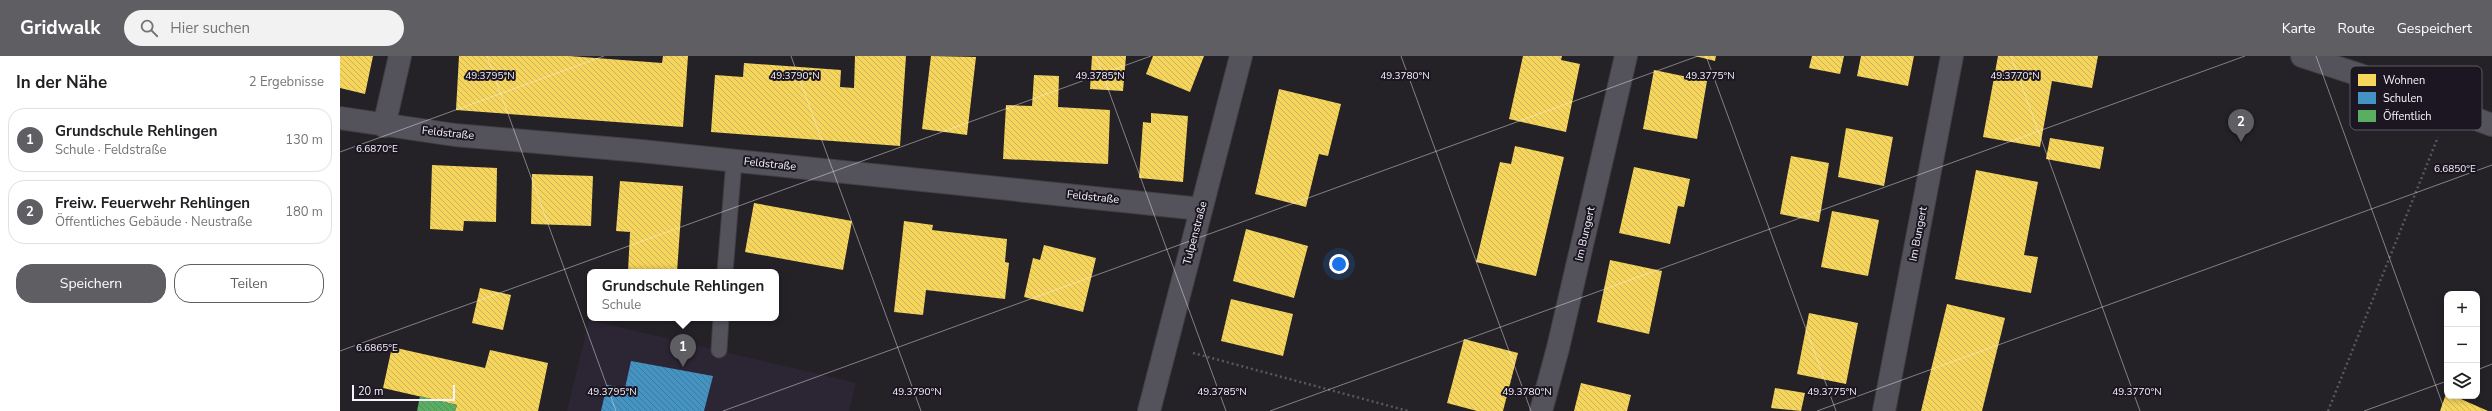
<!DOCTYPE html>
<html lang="de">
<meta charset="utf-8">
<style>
:root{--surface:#fff;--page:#f2f2f2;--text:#202124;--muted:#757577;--line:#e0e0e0;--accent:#5f5f63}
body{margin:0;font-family:"Nunito Sans",sans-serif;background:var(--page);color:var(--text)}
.controls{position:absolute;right:12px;bottom:12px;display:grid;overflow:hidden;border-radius:8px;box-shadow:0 2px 6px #0003}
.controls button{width:36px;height:36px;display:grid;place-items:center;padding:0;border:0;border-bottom:1px solid var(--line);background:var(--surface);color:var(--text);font:20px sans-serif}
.scale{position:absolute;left:12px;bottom:10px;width:103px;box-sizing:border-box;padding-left:4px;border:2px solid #f6f3fb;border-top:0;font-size:11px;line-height:14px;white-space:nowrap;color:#f6f3fb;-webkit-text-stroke:3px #1b1621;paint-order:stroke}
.you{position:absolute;left:999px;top:208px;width:14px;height:14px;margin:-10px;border:3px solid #fff;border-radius:50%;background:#1a73e8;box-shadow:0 0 0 6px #1a73e833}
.badge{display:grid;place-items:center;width:26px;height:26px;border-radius:50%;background:var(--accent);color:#fff;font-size:13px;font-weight:700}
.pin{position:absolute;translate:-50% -33px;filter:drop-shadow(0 1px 2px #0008)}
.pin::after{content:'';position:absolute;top:21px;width:14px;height:12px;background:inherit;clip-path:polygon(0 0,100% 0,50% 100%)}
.popup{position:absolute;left:247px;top:213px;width:192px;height:52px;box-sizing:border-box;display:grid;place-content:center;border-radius:8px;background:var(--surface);filter:drop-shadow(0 1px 3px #0005);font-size:13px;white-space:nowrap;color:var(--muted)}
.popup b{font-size:15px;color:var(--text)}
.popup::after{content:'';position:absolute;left:50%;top:100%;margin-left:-8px;border:8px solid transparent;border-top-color:var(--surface)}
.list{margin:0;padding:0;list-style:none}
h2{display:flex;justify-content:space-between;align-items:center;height:52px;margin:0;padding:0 16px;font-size:17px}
h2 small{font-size:13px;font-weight:400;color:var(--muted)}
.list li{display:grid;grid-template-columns:26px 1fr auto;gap:12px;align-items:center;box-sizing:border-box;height:64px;margin:0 8px 8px;padding:0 8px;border:1px solid var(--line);border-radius:16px}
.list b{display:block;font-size:15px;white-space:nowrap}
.list p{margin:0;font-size:13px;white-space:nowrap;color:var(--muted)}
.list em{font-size:13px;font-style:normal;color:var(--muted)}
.actions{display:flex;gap:8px;padding:12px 16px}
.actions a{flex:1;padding:9px 0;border:1px solid var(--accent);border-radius:16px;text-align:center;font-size:14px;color:var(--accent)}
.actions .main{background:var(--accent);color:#fff}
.icon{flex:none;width:22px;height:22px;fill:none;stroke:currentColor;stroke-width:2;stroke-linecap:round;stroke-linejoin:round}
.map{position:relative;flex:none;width:2152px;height:355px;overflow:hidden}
header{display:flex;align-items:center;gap:24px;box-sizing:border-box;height:56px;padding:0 20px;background:var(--accent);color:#fff}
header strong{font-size:19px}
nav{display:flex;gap:22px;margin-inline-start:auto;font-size:14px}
.search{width:280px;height:36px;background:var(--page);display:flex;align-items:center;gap:10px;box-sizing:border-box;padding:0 14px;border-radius:22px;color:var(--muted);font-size:15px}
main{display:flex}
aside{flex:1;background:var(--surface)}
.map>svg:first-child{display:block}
.built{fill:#2c2534}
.homes{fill:url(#homes-back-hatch)}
.schools{fill:url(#schools-back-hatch)}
.public{fill:url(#public-back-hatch)}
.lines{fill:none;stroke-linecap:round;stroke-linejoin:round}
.service-casing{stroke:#414044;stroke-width:17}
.minor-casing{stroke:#414044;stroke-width:24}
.path{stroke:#57575d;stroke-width:2.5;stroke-dasharray:2 3;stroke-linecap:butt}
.service{stroke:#54535c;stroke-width:15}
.minor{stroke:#54535c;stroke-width:22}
.ticks{fill:none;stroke:#f6f3fb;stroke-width:1;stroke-opacity:0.45}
.labels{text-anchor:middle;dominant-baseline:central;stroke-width:4;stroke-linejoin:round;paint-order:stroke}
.street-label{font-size:11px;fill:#f6f3fb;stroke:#1b1621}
.key{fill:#1b1621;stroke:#5d5862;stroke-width:1}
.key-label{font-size:11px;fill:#f6f3fb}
.ticks-label{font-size:10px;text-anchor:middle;fill:#f6f3fb;stroke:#1b1621;stroke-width:4;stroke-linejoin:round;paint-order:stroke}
</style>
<header>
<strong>Gridwalk</strong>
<div class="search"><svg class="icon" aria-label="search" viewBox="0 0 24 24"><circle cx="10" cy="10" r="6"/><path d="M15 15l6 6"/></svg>Hier suchen</div>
<nav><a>Karte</a><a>Route</a><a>Gespeichert</a></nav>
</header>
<main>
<aside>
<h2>In der Nähe<small>2 Ergebnisse</small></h2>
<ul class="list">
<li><span class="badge">1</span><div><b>Grundschule Rehlingen</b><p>Schule · Feldstraße</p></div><em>130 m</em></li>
<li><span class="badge">2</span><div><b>Freiw. Feuerwehr Rehlingen</b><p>Öffentliches Gebäude · Neustraße</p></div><em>180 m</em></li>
</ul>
<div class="actions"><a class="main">Speichern</a><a>Teilen</a></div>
</aside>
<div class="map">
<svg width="2152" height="355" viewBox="0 0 2152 355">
<defs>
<pattern id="homes-back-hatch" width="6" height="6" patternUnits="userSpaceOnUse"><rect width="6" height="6" fill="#f6d55c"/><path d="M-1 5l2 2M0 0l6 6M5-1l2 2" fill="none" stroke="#cbb258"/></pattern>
<pattern id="schools-back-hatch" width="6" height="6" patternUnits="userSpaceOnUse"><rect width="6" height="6" fill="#4393c3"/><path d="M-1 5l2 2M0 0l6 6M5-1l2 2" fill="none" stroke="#457999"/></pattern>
<pattern id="public-back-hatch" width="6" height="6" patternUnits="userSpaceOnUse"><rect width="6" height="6" fill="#5aae61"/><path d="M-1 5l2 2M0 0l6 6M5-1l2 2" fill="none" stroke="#55905a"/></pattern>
</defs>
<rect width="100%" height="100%" fill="#242227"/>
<polygon class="built" points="249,264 516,327 509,355 227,355"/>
<g class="homes">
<polygon points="0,0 33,0 25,38 0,32"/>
<polygon points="119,0 229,0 322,7 323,0 348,0 343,71 116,54"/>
<polygon points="515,0 566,0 560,90 371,76 375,19 403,21 404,7 501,14 500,31 514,32"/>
<polygon points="591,0 636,1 627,79 582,73"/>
<polygon points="752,0 786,0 783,35 750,33"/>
<polygon points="813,0 864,0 850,36 806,18"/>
<polygon points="1183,0 1222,0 1221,4 1240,8 1226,76 1169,63"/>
<polygon points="1355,0 1376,0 1375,5"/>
<polygon points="1472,0 1504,0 1500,18 1469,12"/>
<polygon points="1521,0 1574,0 1568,30 1517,20"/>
<polygon points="1658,0 1758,0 1752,32 1712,25 1700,91 1643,81"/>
<polygon points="1314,14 1367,25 1357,83 1303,73"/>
<polygon points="694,19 719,20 718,51 770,54 768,108 663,103 666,49 692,50"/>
<polygon points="939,33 1001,48 988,100 979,98 966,151 915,138"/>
<polygon points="811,57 848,60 843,126 799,122 803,66 811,67"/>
<polygon points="1506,72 1553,81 1544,130 1498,121"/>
<polygon points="1710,82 1764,91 1760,113 1706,103"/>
<polygon points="1175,90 1224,101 1196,220 1136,206 1160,106 1171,108"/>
<polygon points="1451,100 1489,107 1479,166 1440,158"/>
<polygon points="92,109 157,112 156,166 124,165 123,175 90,173"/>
<polygon points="1294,111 1350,123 1344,151 1338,150 1330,188 1279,177"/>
<polygon points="1636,114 1698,126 1684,199 1698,201 1691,237 1615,223"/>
<polygon points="192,118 253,120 251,170 191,168"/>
<polygon points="280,125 343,130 337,216 288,216 290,176 276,175"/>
<polygon points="414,147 512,165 503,214 405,196"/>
<polygon points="1492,155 1539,164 1528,220 1481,211"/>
<polygon points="564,165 593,169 592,174 667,183 665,206 669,207 665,243 586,234 583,259 554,256"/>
<polygon points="906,173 968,190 954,242 893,225"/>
<polygon points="704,189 756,202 743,256 684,241 693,202 700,204"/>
<polygon points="1270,204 1322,215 1309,278 1257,266"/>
<polygon points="140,232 171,239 163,274 132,267"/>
<polygon points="891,243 953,258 943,300 881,285"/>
<polygon points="1607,248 1665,262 1642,355 1581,355"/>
<polygon points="1469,257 1518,267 1506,328 1457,318"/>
<polygon points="1124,283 1178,297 1163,355 1137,355 1107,347"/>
<polygon points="52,291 145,312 150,294 208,307 198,355 115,355 117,349 43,332"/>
<polygon points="1241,327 1291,339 1287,355 1234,355"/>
<polygon points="1435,332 1465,337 1461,355 1431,352"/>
<polygon points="2107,335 2107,340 2114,340 2148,355 2100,355"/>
</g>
<polygon class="schools" points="291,305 373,320 364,355 261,355 267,329 285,332"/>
<polygon class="public" points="80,340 117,349 115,355 77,355"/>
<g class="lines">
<g class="service-casing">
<g id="service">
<polyline points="385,216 394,105"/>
<polyline points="379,294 381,262"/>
</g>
</g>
<g class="minor-casing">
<g id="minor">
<polyline points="1962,0 2020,19 2152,69"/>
<polyline points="0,62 115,79 301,95 861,153"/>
<polyline points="44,70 60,0"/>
<polyline points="809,355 901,0"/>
<polyline points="1201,355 1218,292 1286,0"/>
<polyline points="1544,355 1612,0"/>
</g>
</g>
<g class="path">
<polyline points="853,297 1068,355"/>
<polyline points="1988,355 2098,81"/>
</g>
<use href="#service" class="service"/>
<use href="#minor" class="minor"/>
</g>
<path class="ticks" d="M 147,0 L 276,355M 451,0 L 581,355M 756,0 L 886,355M 1061,0 L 1191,355M 1366,0 L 1496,355M 1671,0 L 1800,355M 1976,0 L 2105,355M 0,96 L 264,0M 0,295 L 811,0M 2137,314 L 2152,308M 383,355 L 1358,0M 930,355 L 1905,0M 1477,355 L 2152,109M 2024,355 L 2107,325"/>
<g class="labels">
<g class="street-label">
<text transform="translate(108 77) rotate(6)">Feldstraße</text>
<text transform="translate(430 108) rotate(6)">Feldstraße</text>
<text transform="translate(753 141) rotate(6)">Feldstraße</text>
<text transform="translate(855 177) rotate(-75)">Tulpenstraße</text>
<text transform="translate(1245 178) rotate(-77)">Im Bungert</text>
<text transform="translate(1578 178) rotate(-79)">Im Bungert</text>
</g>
</g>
<rect x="2010" y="10" width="132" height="64" rx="6" class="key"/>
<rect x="2018" y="18" width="18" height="12" fill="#f6d55c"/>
<rect x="2018" y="36" width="18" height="12" fill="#4393c3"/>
<rect x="2018" y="54" width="18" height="12" fill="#5aae61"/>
<g class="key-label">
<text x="2043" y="28">Wohnen</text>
<text x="2043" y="46">Schulen</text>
<text x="2043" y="64">Öffentlich</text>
</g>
<g class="ticks-label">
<text x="150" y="23">49.3795°N</text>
<text x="1370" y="23">49.3775°N</text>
<text x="1675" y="23">49.3770°N</text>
<text x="455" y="23">49.3790°N</text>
<text x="760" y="23">49.3785°N</text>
<text x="1065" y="23">49.3780°N</text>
<text x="37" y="96">6.6870°E</text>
<text x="2115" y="116">6.6850°E</text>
<text x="37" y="295">6.6865°E</text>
<text x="272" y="339">49.3795°N</text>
<text x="577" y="339">49.3790°N</text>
<text x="882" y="339">49.3785°N</text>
<text x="1187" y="339">49.3780°N</text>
<text x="1492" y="339">49.3775°N</text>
<text x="1797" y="339">49.3770°N</text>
</g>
</svg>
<div class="controls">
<button>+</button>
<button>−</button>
<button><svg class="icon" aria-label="layers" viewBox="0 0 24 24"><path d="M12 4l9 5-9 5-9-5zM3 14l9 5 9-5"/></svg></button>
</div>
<div class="scale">20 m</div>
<div class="you"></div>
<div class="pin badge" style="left:343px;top:311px">1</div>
<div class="popup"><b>Grundschule Rehlingen</b>Schule</div>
<div class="pin badge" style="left:1901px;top:86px">2</div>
</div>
</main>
